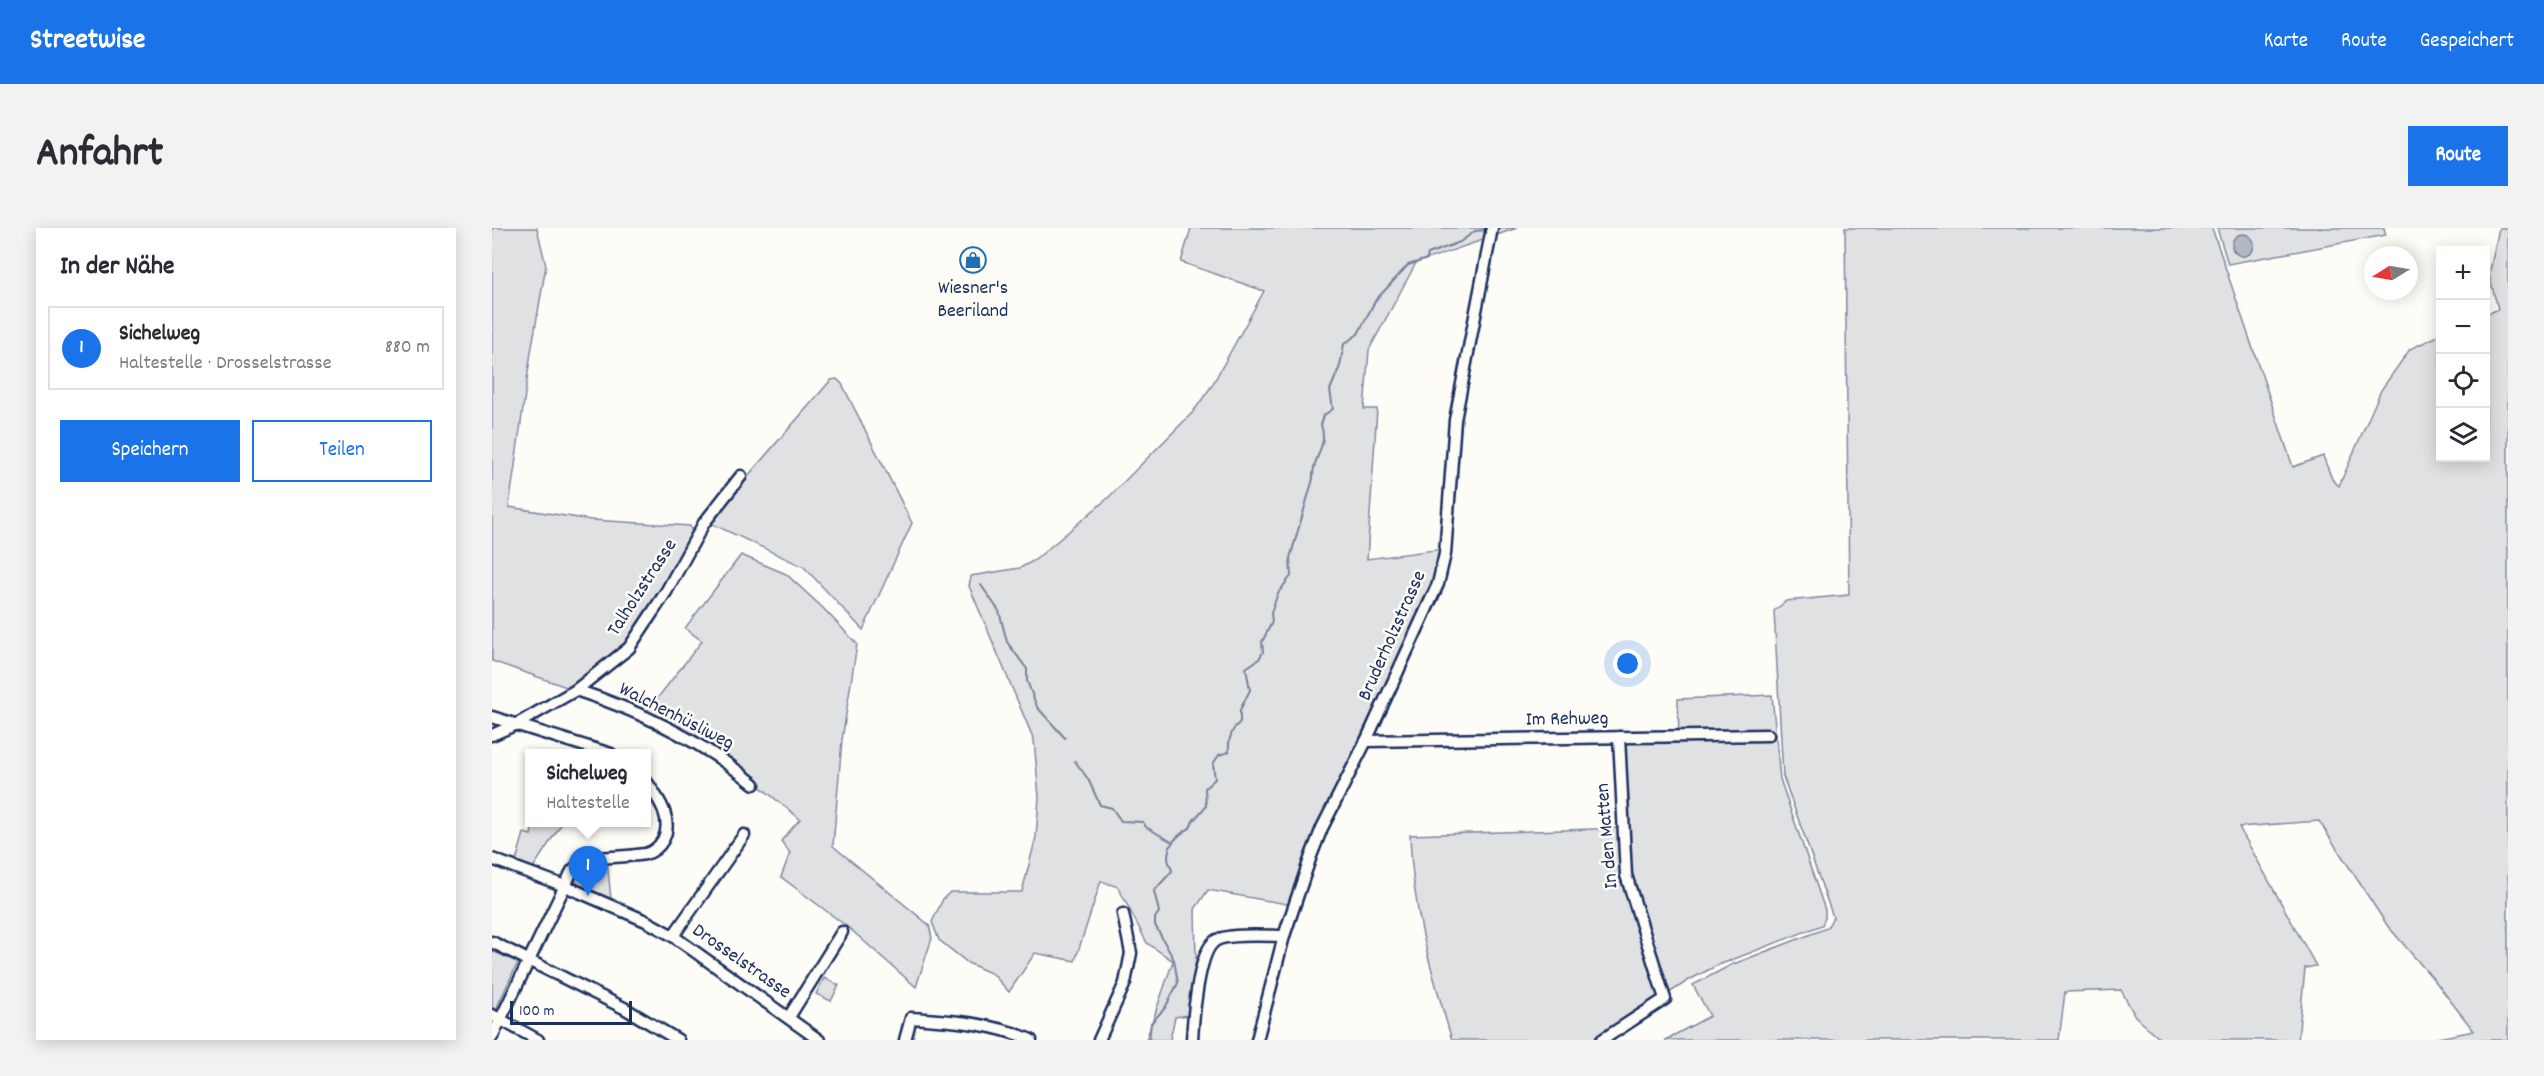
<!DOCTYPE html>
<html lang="de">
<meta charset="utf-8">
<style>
:root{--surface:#fff;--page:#f2f2f3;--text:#2b2b33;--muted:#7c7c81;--line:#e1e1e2;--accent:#1a73e8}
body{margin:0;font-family:Dekko,sans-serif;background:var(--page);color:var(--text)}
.controls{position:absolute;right:18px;top:18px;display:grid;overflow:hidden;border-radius:0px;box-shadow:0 3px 15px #0003}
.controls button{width:54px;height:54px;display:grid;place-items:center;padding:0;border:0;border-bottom:2px solid var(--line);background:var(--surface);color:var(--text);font:30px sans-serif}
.compass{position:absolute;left:1872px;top:18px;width:54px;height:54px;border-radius:50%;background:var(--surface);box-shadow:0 3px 15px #0003;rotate:259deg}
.scale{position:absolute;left:18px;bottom:15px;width:122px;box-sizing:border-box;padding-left:6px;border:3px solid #1b2f5e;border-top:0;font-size:16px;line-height:21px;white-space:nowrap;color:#1b2f5e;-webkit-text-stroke:4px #fdfcf7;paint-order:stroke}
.you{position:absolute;left:1136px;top:436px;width:21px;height:21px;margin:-15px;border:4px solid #fff;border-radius:50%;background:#1a73e8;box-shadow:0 0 0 9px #1a73e833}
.badge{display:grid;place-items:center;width:39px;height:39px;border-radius:50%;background:var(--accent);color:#fff;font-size:20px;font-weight:700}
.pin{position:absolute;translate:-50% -50px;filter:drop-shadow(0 2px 3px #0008)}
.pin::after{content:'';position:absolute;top:32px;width:21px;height:18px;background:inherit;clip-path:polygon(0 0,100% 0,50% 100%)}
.popup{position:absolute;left:33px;top:521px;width:126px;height:78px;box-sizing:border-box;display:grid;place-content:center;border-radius:0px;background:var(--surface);filter:drop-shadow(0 2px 4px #0005);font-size:20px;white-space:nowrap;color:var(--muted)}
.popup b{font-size:22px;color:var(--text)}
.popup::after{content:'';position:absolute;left:50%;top:100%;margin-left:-12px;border:12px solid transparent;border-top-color:var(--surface)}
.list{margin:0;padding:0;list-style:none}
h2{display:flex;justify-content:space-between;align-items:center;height:78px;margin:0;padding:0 24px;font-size:26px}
h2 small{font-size:20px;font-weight:400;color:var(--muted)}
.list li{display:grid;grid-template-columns:39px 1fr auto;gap:18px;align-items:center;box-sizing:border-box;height:84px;margin:0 12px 12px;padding:0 12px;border:2px solid var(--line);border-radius:0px}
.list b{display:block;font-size:22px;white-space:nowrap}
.list p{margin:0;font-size:20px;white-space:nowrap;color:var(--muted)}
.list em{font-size:20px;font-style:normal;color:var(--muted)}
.actions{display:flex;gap:12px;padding:18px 24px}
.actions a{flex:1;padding:14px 0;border:2px solid var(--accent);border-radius:0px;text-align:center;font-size:21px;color:var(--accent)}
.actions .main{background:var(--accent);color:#fff}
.icon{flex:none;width:33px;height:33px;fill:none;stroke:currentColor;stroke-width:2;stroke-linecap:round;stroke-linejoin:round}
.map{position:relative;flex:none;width:2016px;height:812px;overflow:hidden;border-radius:0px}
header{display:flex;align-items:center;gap:36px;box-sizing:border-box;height:84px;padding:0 30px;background:var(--accent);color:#fff}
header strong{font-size:28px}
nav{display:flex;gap:33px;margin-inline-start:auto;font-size:21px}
.intro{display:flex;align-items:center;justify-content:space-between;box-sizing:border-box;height:144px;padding:0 36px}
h1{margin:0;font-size:42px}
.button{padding:15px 27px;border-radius:0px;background:var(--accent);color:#fff;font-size:21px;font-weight:700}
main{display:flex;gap:36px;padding:0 36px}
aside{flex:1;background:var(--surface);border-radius:0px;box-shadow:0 3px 15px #0003}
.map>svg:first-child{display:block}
.green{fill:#e0e1e3;stroke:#7e88a0;stroke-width:1.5}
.water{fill:#b3b8c5;stroke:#76819c;stroke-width:1.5}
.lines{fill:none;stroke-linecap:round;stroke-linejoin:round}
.stream{stroke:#76819c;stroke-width:2}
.minor-casing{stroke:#1b2f5e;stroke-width:15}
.minor{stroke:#fdfcf7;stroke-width:10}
.labels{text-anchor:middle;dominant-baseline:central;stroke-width:5;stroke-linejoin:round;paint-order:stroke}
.poi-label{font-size:20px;fill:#1b2f5e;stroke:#fdfcf7}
.street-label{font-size:20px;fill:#1b2f5e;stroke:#fdfcf7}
</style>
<header>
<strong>Streetwise</strong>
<nav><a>Karte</a><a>Route</a><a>Gespeichert</a></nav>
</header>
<div class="intro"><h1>Anfahrt</h1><a class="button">Route</a></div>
<main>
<aside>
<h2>In der Nähe<small></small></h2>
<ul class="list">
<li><span class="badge">1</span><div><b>Sichelweg</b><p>Haltestelle · Drosselstrasse</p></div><em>880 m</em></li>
</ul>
<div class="actions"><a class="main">Speichern</a><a>Teilen</a></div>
</aside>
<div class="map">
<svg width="2016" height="812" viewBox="0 0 2016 812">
<rect width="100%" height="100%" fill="#fdfcf7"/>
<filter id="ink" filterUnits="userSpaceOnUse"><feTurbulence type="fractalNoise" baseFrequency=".0167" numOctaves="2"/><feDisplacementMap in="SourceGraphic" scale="12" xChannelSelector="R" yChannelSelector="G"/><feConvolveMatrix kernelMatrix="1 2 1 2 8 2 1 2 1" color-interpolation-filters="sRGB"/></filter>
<g filter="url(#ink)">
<g class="green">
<polygon points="0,0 45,0 54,38 39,124 17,279 99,292 198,298 201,308 159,382 126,425 80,461 0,433"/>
<polygon points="699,0 1025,0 924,35 877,122 872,181 885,181 875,331 950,321 948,339 800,677 716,662 703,681 704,731 697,787 683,789 678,812 654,812 681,733 655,715 626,659 609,653 583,733 543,725 517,764 501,746 476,735 447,712 440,694 451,671 458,664 530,664 544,609 547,569 542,512 477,358 479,348 528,340 543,332 616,270 701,184 719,159 772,63 689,34"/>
<polygon points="1353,0 1720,0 1801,239 1831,228 1840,251 1847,258 1889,162 1918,121 1948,107 1948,230 1994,230 1994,87 2006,81 1997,47 2007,0 2016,0 2016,812 1936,812 1982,803 1943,753 1895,697 1827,593 1747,599 1824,738 1813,740 1806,812 1669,812 1643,788 1629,762 1573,764 1567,812 1173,812 1218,788 1201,757 1239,737 1335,700 1341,689 1291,548 1282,383 1294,373 1357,367"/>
<polygon points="1725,0 1892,0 1894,7 1736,36"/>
<polygon points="345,151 350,156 420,295 371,402 312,339 216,294 339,152"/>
<polygon points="249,327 294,346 331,380 365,416 350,512 341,618 437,697 440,710 424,759 357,700 289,649 298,625 289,613 308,591 229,527 153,486 210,413 193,400"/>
<path d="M 1280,467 L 1288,551 L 1333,682 L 1333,690 L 1330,697 L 1224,738 L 1197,752 L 1105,812 L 960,812 C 939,742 920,681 918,607 L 1133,600 L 1130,513 L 1187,511 L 1186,471 Z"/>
<polygon points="50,595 70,595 41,640 24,633 32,605 39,607 41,597 47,600"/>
<polygon points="115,632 119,671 87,659 82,649 96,636"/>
<polygon points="0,723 26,734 4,781 0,780"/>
<polygon points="332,750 347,757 339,773 324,766"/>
</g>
<circle class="water" cx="1751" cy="17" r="11"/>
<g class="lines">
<g class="stream">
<polyline points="489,357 507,383 515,414 535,441 535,453 545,479 573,510"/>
<polyline points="583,533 596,551 608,577 620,580 629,593 651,594 654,599 680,614"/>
<path d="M 657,812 L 659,795 L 673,780 L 686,755 L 682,732 L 663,697 L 663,690 L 667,684 L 662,663 L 680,643 C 679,639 676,634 676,629 C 676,615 687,606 698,600 L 701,593 L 714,578 L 713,560 L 723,551 L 721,536 L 727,527 L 737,524 C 736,512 738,502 748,494 L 748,482 L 758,462 L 754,440 L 767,431 L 771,424 L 770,414 L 780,394 L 779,385 L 786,365 L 799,348 L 798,330 L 821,251 C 819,231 837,218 829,197 L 832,187 L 841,181 L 838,162 L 848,138 L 852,116 L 866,106 L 883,73 L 916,37 L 935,31 L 936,26 L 968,14 L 983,3 L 994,2"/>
</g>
<g class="minor-casing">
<g id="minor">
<path d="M 84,462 C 148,483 210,513 262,556"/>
<polyline points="0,489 119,526"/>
<polyline points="0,507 25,496 84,462 137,420 174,364 212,295 249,248"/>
<polyline points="874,513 1276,507"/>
<polyline points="0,631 73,658 154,693 181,708 327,812"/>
<polyline points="181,708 252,607"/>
<polyline points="0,714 132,780 186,812"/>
<polyline points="0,787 46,812"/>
<polyline points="297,789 350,704"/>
<path d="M 0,809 L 80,643 L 92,631 C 112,629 134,629 153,626 C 161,624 167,619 171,612 C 182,591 166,570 154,553"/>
<path d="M 413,812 L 419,790 C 460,793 502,795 539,812"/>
<polyline points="607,812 633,755 639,725 631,686"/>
<path d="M 700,812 C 701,792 706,724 723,713 C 734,705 777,708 792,708"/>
<polyline points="765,812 792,708 819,628 830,600 874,513 946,356 953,326 963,192 1000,0"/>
<polyline points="1110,812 1173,771 1134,647 1127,509"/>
</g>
</g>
<use href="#minor" class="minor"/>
</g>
</g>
<defs>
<g id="shop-ring" transform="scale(1.35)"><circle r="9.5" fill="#fdfcf7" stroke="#1f6fb2" stroke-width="1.5"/><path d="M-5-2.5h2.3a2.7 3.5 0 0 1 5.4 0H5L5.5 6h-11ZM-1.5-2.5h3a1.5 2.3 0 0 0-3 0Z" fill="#1f6fb2"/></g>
</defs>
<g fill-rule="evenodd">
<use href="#shop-ring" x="481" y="32"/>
</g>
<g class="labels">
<g class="poi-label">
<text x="481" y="61">Wiesner's<tspan x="481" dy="23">Beeriland</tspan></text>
</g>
<g class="street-label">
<text transform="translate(151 360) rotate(-57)">Talholzstrasse</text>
<text transform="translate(901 408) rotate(-66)">Bruderholzstrasse</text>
<text transform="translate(184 489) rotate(27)">Walchenhüsliweg</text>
<text transform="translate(1075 492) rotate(-1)">Im Rehweg</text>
<text transform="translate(1116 608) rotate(-95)">In den Matten</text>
<text transform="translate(249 734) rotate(35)">Drosselstrasse</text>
</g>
</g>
</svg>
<div class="controls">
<button>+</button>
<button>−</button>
<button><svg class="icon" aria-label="locate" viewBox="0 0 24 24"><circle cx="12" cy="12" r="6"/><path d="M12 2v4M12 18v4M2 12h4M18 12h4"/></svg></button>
<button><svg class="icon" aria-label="layers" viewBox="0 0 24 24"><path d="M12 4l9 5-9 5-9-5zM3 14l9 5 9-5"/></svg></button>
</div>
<svg class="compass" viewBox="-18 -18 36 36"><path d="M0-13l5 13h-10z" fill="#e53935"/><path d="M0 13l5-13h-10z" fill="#7c7c81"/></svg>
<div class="scale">100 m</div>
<div class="you"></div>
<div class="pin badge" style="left:96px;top:668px">1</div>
<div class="popup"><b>Sichelweg</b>Haltestelle</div>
</div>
</main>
